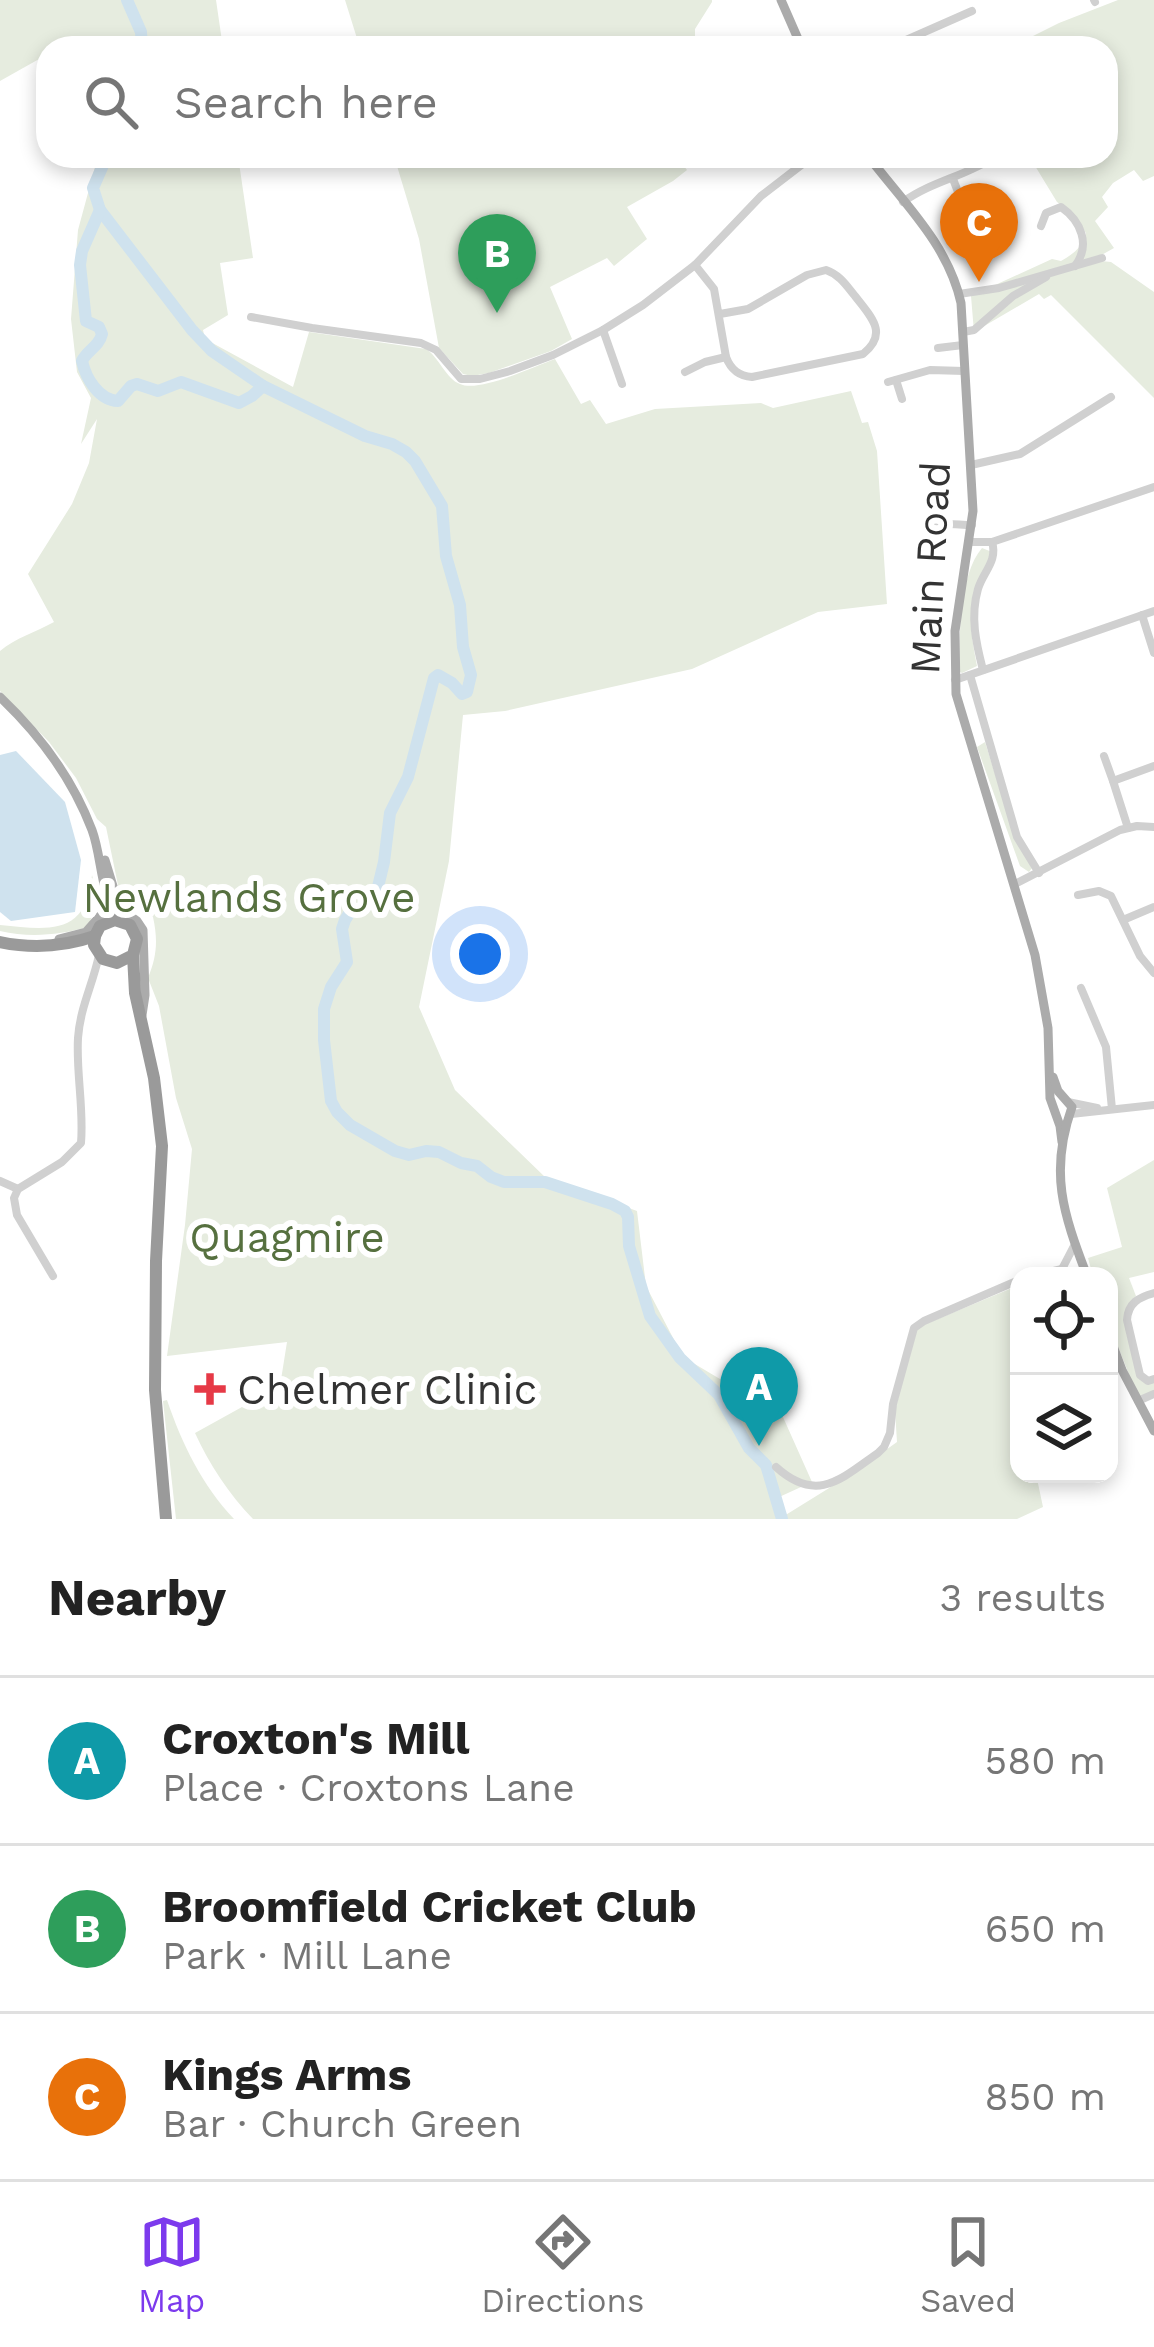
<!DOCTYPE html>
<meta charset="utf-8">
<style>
:root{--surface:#fff;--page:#f6f6f6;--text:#222;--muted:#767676;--line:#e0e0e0;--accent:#7c3aed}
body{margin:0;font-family:"Work Sans",sans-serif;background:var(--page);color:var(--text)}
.controls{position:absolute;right:36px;bottom:36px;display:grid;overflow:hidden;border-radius:24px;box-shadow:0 6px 18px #0003}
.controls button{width:108px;height:108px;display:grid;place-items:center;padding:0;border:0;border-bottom:3px solid var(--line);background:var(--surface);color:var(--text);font:60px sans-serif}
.you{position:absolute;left:480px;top:954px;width:42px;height:42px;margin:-30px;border:9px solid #fff;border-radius:50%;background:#1a73e8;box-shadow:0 0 0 18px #1a73e833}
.badge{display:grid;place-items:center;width:78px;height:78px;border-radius:50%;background:var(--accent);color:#fff;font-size:39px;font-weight:700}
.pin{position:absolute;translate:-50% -99px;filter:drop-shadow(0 3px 6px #0008)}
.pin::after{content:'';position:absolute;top:63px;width:42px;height:36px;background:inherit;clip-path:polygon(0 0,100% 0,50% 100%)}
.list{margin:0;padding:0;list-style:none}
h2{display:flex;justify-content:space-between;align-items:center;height:156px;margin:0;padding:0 48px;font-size:51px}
h2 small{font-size:39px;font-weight:400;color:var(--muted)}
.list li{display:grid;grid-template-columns:78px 1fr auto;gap:36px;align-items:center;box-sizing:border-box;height:168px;padding:0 48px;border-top:3px solid var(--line)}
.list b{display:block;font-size:45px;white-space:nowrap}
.list p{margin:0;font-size:39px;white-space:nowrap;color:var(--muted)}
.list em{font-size:39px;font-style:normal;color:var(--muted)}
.icon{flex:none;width:66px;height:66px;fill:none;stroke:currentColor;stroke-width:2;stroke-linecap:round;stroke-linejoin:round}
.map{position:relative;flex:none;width:1154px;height:1519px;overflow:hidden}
.search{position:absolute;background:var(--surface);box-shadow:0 6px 18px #0003;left:36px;right:36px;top:36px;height:132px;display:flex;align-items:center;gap:30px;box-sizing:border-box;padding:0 42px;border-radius:36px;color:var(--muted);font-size:45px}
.sheet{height:660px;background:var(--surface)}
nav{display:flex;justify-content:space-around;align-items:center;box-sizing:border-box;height:168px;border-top:3px solid var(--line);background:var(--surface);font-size:33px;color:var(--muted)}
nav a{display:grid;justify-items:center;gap:6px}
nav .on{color:var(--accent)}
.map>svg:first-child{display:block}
.green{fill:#e6ecdf}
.water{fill:#cfe2ee}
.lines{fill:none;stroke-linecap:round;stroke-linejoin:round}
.river{stroke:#cfe2ee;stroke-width:12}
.minor{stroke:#d0d0d0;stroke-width:8}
.major{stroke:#ababab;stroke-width:9}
.highway{stroke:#9a9a9a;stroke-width:12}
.poi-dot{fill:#e63946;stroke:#fff;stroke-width:4.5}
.labels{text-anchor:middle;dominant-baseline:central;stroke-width:12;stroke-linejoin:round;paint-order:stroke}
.street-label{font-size:42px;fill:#333;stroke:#fff}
.park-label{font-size:42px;fill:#56703f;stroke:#fff}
.poi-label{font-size:42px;fill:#333;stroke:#fff;text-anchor:start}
</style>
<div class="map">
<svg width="1154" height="1519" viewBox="0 0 1154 1519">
<rect width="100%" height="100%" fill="#fff"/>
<g class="green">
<path d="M 0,0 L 216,0 L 223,48 L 134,48 L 132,36 C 103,36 76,48 48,48 L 48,54 L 0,81 Z"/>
<polygon points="345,0 712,0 712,2 695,29 695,44 687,48 360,48"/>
<path d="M 1118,0 L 1154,0 L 1154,176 L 1143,181 L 1134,170 L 1113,183 L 1102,197 L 1108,207 L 1095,221 L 1114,248 L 1098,257 L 1101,261 L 1111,262 L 1154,292 L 1154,398 L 1051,295 L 1044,299 L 1039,294 L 974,332 L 971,296 L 1052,259 L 1061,261 C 1072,255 1084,246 1086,233 L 1071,212 L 1057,202 L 1029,156 L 1106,156 L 1106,48 L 1009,48 L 1059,23 Z"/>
<path d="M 98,156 L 238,156 L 253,258 L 220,263 L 228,315 L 203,330 L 205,339 L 293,387 L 309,332 L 426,349 C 439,357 446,379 460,384 C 479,393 535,366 555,359 L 581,404 L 590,400 L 606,424 L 655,409 L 761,403 L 773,408 L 851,391 L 862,423 L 868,422 L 877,451 L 887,604 L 818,612 L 692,669 L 505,711 L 463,715 L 449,861 L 419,1007 L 455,1090 L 545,1177 L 637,1211 L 646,1286 L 683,1357 L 720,1379 L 766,1379 L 812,1482 L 777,1498 L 784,1516 L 855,1472 L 897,1442 L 895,1411 L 915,1332 L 921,1326 L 1019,1285 L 1019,1427 L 1014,1429 L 1019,1444 L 1019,1474 L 1036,1474 L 1043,1507 L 1017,1519 L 253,1519 C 229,1494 209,1464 195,1433 L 280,1386 L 287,1342 L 167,1356 L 185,1225 L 192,1149 L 176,1098 L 159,1006 L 148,978 C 157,956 158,940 153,917 L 130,905 L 119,890 L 106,827 L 97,819 L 76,778 L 49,742 L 0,691 L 0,651 C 15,638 36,632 54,622 L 28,574 L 72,504 L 89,463 L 97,419 L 81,444 L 91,398 L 77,372 L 71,319 L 78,230 Z"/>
<polygon points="394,156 689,156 681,162 687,170 673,181 627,207 647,239 614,266 607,258 550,287 572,339 551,351 489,373 472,376 463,374 439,348 419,239"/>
<path d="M 982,548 L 992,552 C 971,601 966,613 977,666 L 962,673 L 960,672 C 959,636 959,575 982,548 Z"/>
<polygon points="985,742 1015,837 1032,868 1029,872 1020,866 977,747"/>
<path d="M 92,875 L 98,900 L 88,927 C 59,935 30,938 0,931 L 0,925 C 49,930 87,936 92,875 Z"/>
<polygon points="1154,1160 1154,1272 1129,1278 1136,1296 1125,1311 1139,1375 1154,1383 1154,1392 1138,1397 1109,1324 1109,1276 1093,1276 1088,1258 1122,1247 1107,1188"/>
<path d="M 167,1400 C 182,1444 202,1485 234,1519 L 176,1519 L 163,1401 Z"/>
</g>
<polygon class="water" points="16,751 65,802 81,860 75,912 11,921 0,912 0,755"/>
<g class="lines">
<g class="river">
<polyline points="127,0 141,32 142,48"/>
<polyline points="107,156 93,188 100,210 192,330 212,351 263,386 365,436 392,444 406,452 415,461 442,506 446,556 460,605 463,647 471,675 467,692 462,694 452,683 438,675 434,678 408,777 390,813 384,862 377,891 372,900 365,907 350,912 345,920 342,929 347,962 331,987 324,1009 324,1040 331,1101 337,1112 350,1125 395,1151 409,1155 426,1151 439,1152 461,1163 477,1166 491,1177 504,1182 545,1182 612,1204 625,1211 628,1217 629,1246 650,1316 680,1358 719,1395 749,1448 766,1465 782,1519"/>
<path d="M 100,210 L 82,251 L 80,265 L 86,321 L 99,327 L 102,334 C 99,347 87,350 82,361 C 86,379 99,400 118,401 L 131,386 L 137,384 L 158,391 L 181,382 L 239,403 L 252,396 L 263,386"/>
</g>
<g class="minor">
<polyline points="1094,0 1095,2"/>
<polyline points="888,48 972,11"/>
<polyline points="953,179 962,202 975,220"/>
<path d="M 903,202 C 932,181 967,176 996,156"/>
<path d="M 1041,226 L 1046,213 L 1061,207 C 1081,221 1091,245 1075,266"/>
<path d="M 695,265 L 714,289 L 726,357 C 731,370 739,376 752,377 L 863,354 C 889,333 871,317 855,296 C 846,285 840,275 826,270 L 807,275 L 748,309 L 720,314"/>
<polyline points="959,294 999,288 1102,258"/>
<polyline points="251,317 312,328 421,343 436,350 461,379 480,379 510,371 553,355 603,330 643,305 695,265 761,196 813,156"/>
<polyline points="603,330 622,384"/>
<polyline points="963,332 974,330 1013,296 1046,277"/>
<polyline points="938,348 963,345"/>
<polyline points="685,372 705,362 726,357"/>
<polyline points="896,380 902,399"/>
<polyline points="888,382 930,370 964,371"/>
<polyline points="971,465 1020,454 1111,397"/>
<polyline points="970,542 992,542 1154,487"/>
<path d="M 922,557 C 924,517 938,524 972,525"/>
<polyline points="1142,615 1154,653"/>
<path d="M 983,670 C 976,643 970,617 978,589 C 983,572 998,561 992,542"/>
<polyline points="970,675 1017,837 1039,873"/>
<polyline points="955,680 1154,611"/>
<polyline points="1104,756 1113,781"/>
<polyline points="1128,828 1113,781 1154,766"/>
<polyline points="1015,884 1120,830 1137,826 1154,827"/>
<polyline points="1078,895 1099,891 1111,896 1140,956 1154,973"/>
<polyline points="1123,920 1154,907"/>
<polyline points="1081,988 1106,1047 1112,1109"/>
<polyline points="1068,1102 1097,1108"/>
<polyline points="1071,1114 1154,1105"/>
<polyline points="0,1181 18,1189"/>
<polyline points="1062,1269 1075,1244"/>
<path d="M 53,1276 L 17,1215 L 14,1198 L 18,1189 L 62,1162 L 81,1143 C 84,1108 76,1073 78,1038 C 80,1008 93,984 99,955"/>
<polyline points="1032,1276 1062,1269 1082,1276"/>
<path d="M 1154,1293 C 1139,1297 1128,1303 1127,1320 L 1140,1375 L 1148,1381 L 1154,1379"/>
<polyline points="1138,1401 1154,1394"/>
<path d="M 776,1467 C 817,1504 841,1479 878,1453 L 884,1447 L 890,1433 L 893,1404 L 914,1328 L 924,1321 L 1019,1280"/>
</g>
<g class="major">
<polyline points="781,0 802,48"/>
<path d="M 868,156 C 903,202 948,244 961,303 L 973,511 L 955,631 L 956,694 L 1035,955 L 1048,1028 L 1050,1098 L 1060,1126 L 1062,1142"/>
<path d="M 0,697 C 39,734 73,780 92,830 C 103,860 99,895 121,920"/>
<polyline points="105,860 120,909 137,921 143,930 145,995 142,1015"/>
<polyline points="59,939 86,932 101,915"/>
<path d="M 1053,1077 L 1058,1091 L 1072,1107 C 1049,1172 1063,1213 1087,1276"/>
<polyline points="1109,1335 1122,1370 1154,1431"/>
</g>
<g class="highway">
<path d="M 0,942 C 33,949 63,947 95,936"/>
<polyline points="133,955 117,963 103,959 94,945 95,936 100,926 115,920 130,925 137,939 133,955 135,993 154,1078 162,1146 156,1261 155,1390 166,1519"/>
</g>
</g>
<path class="poi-dot" d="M204 1371h12v12h12v12h-12v12h-12v-12h-12v-12h12z"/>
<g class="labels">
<g class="street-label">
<text transform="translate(930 568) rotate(-87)">Main Road</text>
</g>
<g class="park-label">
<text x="249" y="897">Newlands Grove</text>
<text x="287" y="1237">Quagmire</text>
</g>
<g class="poi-label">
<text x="237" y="1389">Chelmer Clinic</text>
</g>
</g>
</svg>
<div class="controls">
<button><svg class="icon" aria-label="locate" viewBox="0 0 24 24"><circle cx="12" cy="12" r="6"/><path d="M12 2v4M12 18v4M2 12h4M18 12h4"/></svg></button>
<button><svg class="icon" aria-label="layers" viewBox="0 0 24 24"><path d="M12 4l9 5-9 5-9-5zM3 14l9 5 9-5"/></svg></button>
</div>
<div class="you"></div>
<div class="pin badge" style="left:759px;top:1446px;background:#0f9aa8">A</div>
<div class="pin badge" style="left:497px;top:313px;background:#2e9e5b">B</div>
<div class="pin badge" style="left:979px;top:282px;background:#e8710a">C</div>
<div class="search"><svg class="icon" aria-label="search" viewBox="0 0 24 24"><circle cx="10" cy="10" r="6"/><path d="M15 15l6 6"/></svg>Search here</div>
</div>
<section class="sheet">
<h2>Nearby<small>3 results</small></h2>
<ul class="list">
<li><span class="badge" style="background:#0f9aa8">A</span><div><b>Croxton's Mill</b><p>Place · Croxtons Lane</p></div><em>580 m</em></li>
<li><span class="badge" style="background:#2e9e5b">B</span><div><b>Broomfield Cricket Club</b><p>Park · Mill Lane</p></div><em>650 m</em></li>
<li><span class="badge" style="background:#e8710a">C</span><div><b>Kings Arms</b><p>Bar · Church Green</p></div><em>850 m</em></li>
</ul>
</section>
<nav>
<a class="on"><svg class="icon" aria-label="map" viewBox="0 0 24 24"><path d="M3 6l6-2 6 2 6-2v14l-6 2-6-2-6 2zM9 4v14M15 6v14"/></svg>Map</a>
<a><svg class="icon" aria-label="directions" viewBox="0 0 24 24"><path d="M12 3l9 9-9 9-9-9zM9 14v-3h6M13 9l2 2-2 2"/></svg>Directions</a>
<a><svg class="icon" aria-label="saved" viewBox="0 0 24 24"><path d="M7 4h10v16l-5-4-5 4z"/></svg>Saved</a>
</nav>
